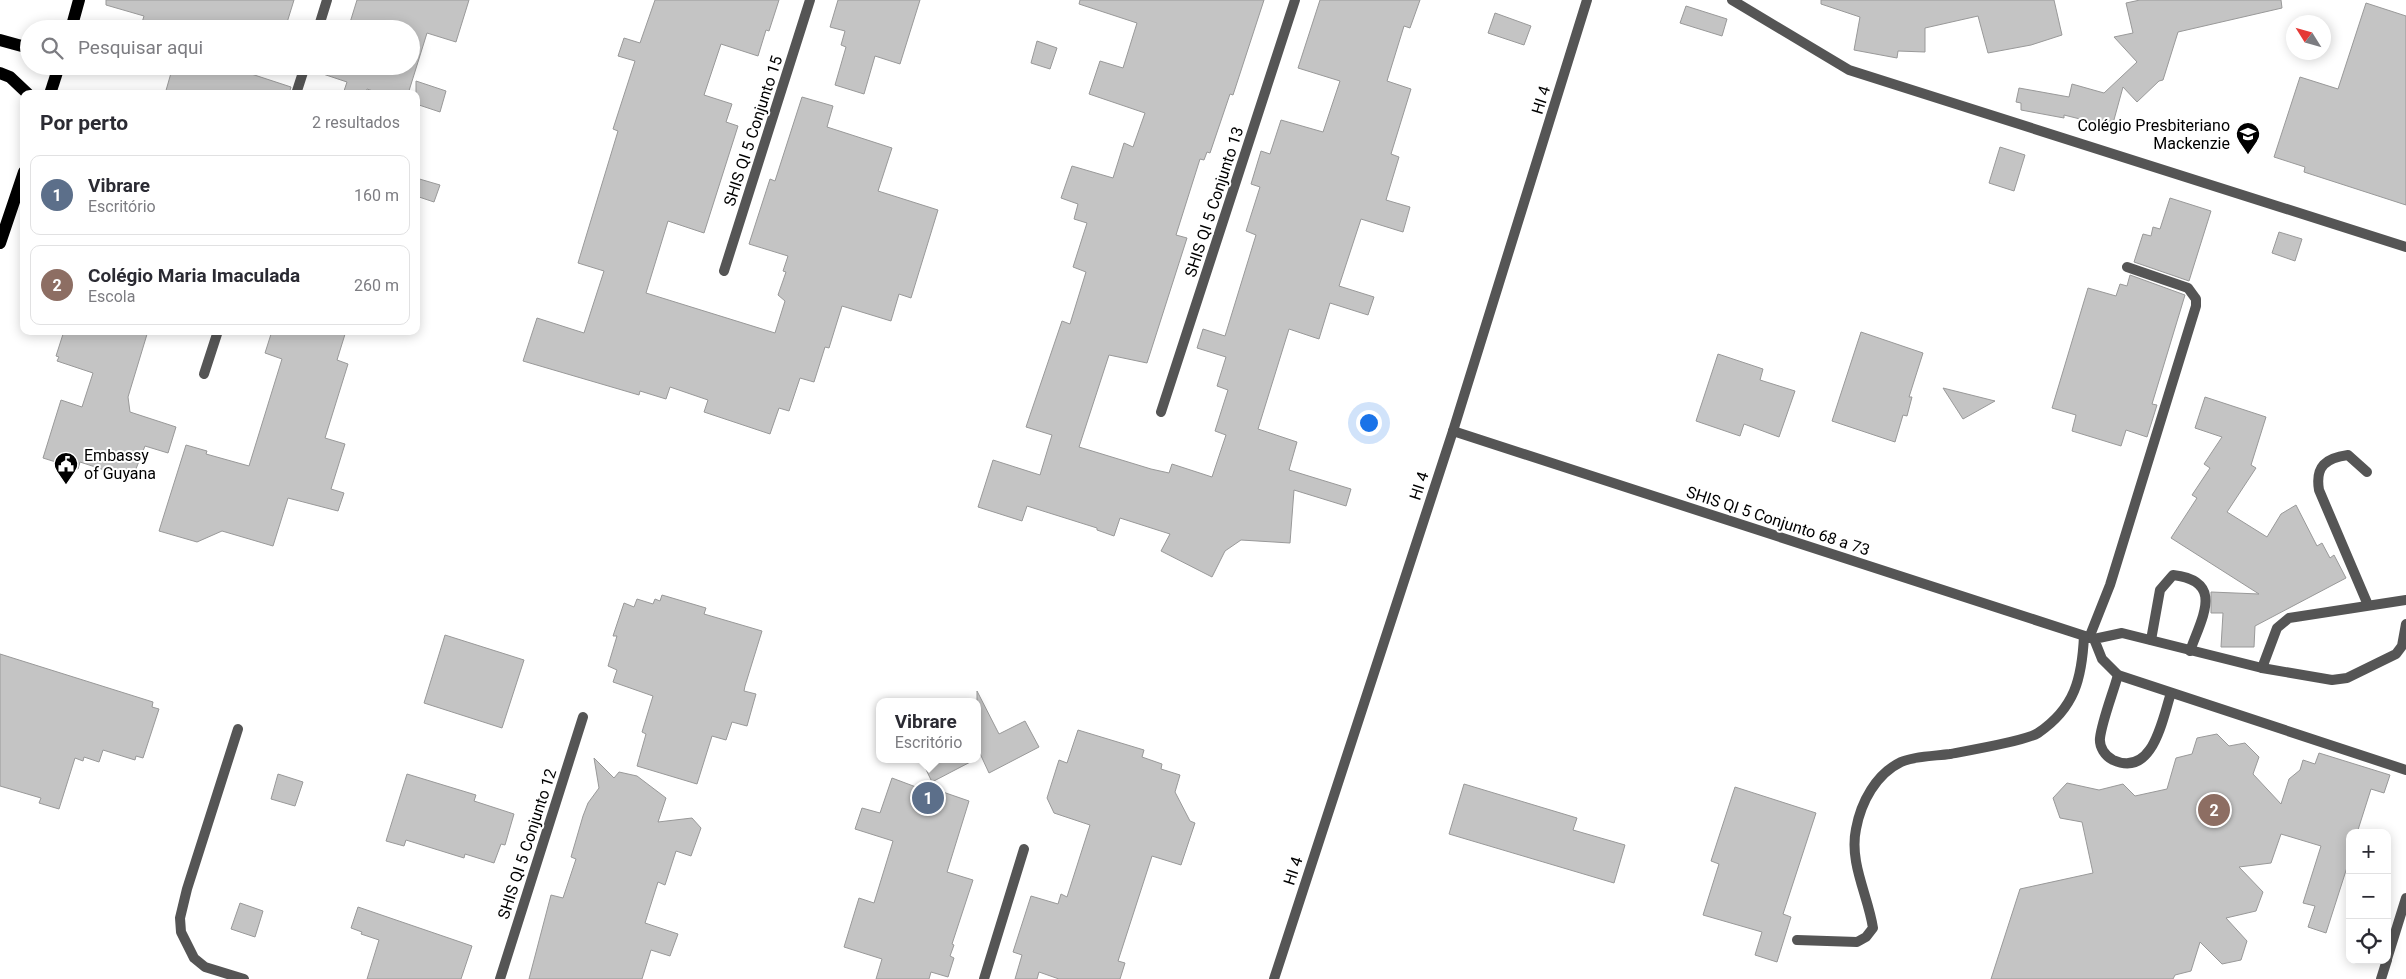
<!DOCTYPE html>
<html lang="pt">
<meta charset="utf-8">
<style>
:root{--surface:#fff;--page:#f7f7f7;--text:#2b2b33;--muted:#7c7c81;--line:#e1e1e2;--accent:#0f766e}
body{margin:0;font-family:Roboto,sans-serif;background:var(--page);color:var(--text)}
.controls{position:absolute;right:15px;bottom:15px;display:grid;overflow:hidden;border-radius:10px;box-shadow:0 2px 12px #0003}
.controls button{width:45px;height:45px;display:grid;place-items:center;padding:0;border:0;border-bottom:1px solid var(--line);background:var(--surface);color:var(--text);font:25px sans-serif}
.compass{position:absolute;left:2286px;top:15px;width:45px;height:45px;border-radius:50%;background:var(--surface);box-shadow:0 2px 12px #0003;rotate:307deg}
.you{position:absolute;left:1368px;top:422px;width:18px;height:18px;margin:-12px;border:4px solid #fff;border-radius:50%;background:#1a73e8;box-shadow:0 0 0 8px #1a73e833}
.badge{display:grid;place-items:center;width:32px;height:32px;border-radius:50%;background:var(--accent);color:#fff;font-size:16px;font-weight:700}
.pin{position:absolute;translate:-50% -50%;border:2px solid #fff;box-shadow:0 1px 5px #0006}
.popup{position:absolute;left:876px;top:698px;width:105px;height:65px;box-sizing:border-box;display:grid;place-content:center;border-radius:10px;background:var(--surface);filter:drop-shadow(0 1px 4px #0005);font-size:16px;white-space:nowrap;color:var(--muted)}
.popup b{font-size:19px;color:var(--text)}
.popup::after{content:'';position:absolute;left:50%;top:100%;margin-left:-10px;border:10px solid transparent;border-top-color:var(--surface)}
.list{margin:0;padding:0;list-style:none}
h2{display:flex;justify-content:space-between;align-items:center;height:65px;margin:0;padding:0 20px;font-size:21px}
h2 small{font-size:16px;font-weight:400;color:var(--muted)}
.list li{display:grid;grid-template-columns:32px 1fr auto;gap:15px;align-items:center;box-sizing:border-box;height:80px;margin:0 10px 10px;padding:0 10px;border:1px solid var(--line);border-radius:10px}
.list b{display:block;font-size:19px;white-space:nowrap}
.list p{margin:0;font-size:16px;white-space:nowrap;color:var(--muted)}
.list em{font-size:16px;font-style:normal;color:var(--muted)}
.icon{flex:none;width:28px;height:28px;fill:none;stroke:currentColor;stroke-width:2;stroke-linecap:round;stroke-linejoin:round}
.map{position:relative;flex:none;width:2406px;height:979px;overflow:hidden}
.search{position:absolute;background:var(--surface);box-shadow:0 2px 12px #0003;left:20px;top:20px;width:400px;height:55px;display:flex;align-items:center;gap:12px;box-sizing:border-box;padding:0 18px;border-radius:28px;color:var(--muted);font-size:19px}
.panel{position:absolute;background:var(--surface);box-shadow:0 2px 12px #0003;left:20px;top:90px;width:400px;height:245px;border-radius:10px}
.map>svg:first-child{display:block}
.building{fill:#c4c4c4;stroke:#999}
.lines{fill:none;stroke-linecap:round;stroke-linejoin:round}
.service{stroke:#555;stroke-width:10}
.minor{stroke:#555;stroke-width:10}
.tertiary{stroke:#555;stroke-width:10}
.primary{stroke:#000;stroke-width:12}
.labels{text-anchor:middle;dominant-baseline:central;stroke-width:4;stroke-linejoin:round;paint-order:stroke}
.street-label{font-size:16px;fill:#000;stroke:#fff}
.poi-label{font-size:16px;fill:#000;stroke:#fff;text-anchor:end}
</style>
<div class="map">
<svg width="2406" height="979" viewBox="0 0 2406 979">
<rect width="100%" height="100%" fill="#fff"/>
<g class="building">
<polygon points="106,0 294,0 285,29 140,29 144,16 106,5"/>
<polygon points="357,0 469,0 456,42 427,33 408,94 382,94 367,89 365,94 343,94 347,82 311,70 312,66 411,66 411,29 348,29"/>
<polygon points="655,0 779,0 769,31 766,30 758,56 721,44 704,95 732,104 726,122 738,126 704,233 668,221 646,293 775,333 785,301 778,295 786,272 783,271 788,256 749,244 770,179 775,181 802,97 833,106 827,127 892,148 878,191 938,210 911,298 899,294 891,321 842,306 829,348 825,347 814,382 800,378 789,411 779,408 770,434 704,412 708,400 670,387 666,399 640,391 639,395 523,361 537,318 584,333 604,271 578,263 618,131 613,129 635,61 618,56 624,38 640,43"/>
<polygon points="838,0 920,0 900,64 875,56 864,94 835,85 846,47 841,45 845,31 830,27"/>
<polygon points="1080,0 1264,0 1233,95 1230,94 1210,153 1207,152 1204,160 1200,159 1176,235 1187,238 1147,363 1109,355 1079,447 1151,469 1169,473 1172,464 1212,477 1226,435 1215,431 1228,390 1217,386 1226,357 1197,348 1203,329 1225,336 1256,235 1246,231 1260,187 1251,184 1261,151 1270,154 1281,120 1323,132 1340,81 1298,68 1320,0 1420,0 1410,28 1404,26 1387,81 1411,89 1391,154 1399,157 1386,200 1410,207 1403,232 1361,219 1339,286 1374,297 1368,315 1330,303 1319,339 1289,329 1258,429 1297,442 1289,470 1351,489 1346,506 1294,490 1290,543 1241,540 1225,551 1212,577 1161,551 1170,534 1120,518 1114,536 1097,530 1097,528 1027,506 1022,521 978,507 993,460 1040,475 1052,435 1026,427 1062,321 1070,324 1086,272 1073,267 1087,223 1074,219 1078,204 1061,198 1072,166 1113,178 1124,143 1133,147 1145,113 1089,94 1100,61 1123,68 1137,23 1079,4"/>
<polygon points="1821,0 2054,0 2062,35 2031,45 1988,53 1978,16 1925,28 1925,52 1898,51 1897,58 1854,50 1860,17 1821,4"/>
<polygon points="2140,0 2281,0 2282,8 2178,32 2163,80 2159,81 2137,102 2123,87 2112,127 2064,115 2064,118 2021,110 2021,103 2016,102 2019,88 2069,97 2072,84 2104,93 2137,62 2114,37 2133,33 2126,3"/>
<polygon points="2366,3 2406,16 2406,205 2304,172 2305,167 2274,157 2300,77 2338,89"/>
<polygon points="1686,6 1727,19 1722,36 1680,23"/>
<polygon points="1495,13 1531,26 1524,45 1488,33"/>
<polygon points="1037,41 1057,48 1050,69 1031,63"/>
<polygon points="173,66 227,66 291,87 289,94 165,94"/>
<polygon points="416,81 446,91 440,112 416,104"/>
<polygon points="2000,147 2025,155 2014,191 1989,183"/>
<polygon points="416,178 440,185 434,202 416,196"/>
<polygon points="2170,198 2211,211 2189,281 2134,262 2143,234 2151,236 2153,227 2160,229"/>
<polygon points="2279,232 2302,239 2295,261 2272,253"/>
<polygon points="2130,275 2185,295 2152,404 2157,405 2147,437 2126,430 2121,446 2072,431 2076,415 2052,408 2088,288 2116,296 2120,284 2127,286"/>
<polygon points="64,331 148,331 128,397 130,412 176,427 168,453 145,446 132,479 80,462 78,469 43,458 61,400 82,407 93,373 57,361 59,357 56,356"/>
<polygon points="272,331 346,331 337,360 348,364 325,438 345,444 331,489 344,493 338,511 288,498 273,546 222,531 197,542 159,531 186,445 207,451 206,454 249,466 282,359 265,353"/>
<polygon points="1861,332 1923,353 1909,397 1912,397 1907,416 1903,415 1895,442 1832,421"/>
<polygon points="1718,354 1763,369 1760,380 1795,391 1779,437 1744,424 1740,436 1696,421"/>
<polygon points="1943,388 1995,401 1963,419"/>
<polygon points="2205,397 2266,417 2251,465 2256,468 2227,512 2267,537 2281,514 2296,505 2317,546 2322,543 2330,558 2334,555 2346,578 2255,626 2254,647 2221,647 2223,613 2211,613 2211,592 2259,594 2171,538 2197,498 2192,495 2210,468 2204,464 2222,437 2195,428"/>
<polygon points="662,595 706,608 704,614 762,631 745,686 744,691 756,694 747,726 732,722 726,740 712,736 697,784 637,766 646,734 642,732 653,696 613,682 617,670 608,666 617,636 613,636 624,603 634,607 637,599 653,604 655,599 660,601"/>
<polygon points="445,635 524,660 502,728 424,703"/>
<polygon points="0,654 153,702 152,707 159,709 143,758 136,756 135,760 103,750 99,762 84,757 83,761 75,758 59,809 39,803 41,798 0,786"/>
<polygon points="977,691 999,734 1025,721 1039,747 989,773 977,747"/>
<polygon points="1078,730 1144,750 1142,757 1162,764 1161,769 1180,775 1175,792 1190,821 1195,823 1181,865 1152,856 1118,961 1125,963 1120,979 1059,979 1039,972 1037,979 1015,979 1022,955 1013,952 1031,896 1058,904 1061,894 1067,897 1090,825 1054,813 1047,798 1059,760 1067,763"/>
<polygon points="2217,734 2229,746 2245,743 2259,757 2253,774 2281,804 2289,779 2300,770 2303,760 2315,764 2319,753 2390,775 2384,793 2371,789 2357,833 2350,833 2350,858 2326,933 2308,927 2315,906 2303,903 2321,846 2281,834 2271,863 2239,867 2263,892 2256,911 2226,918 2247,941 2241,960 2222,964 2200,942 2191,971 2175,975 2173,979 1991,979 2020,889 2093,873 2082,822 2060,818 2053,798 2067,783 2099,790 2123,784 2135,796 2167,789 2176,758 2192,754 2197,738"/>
<polygon points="594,758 614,778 619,772 637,776 666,798 658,822 692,818 701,828 691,856 676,851 665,885 658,882 645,923 678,934 670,956 651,950 642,979 529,979 551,895 563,898 576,859 571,857 583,816 588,803 599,788"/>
<polygon points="921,759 976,759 932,782"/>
<polygon points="278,774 303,782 295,806 271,799"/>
<polygon points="407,774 476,795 474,801 514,814 505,845 501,844 494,863 465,854 464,858 406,840 404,846 386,841"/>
<polygon points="892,778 940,796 937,790 969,801 947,872 973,880 952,944 954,945 950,956 954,958 948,977 931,972 929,979 876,979 882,959 844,947 859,898 874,903 893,841 855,829 862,808 880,813"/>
<polygon points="1464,784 1577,818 1573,830 1625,845 1614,883 1449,834"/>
<polygon points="1735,787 1816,813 1783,914 1791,917 1777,962 1755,955 1762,932 1703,915 1719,864 1711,861"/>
<polygon points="240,903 263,911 255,937 231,929"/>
<polygon points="358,907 472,946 461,979 367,979 379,940 361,934 362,932 351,928"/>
</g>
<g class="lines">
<g class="service">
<polyline points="1732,0 1849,70 2406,247"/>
<path d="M 2367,472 L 2348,455 C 2326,458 2315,466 2319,490 L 2368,605"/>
<polyline points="2406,624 2402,646 2396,654 2347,678 2332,680 2262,668 2122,633 2094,639 2102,659 2118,675 2406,770"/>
<polyline points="2089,638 2110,585 2196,306 2196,299 2188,288 2127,267"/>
<path d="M 2151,640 L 2160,590 L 2173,575 C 2225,581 2202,617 2190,651"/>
<polyline points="2262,668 2277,628 2289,618 2406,600"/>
<path d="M 2118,675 C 2113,693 2102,721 2100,738 C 2099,747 2105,756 2113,760 C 2153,778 2162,720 2171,693"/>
<polyline points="2387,959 2406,898"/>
<polyline points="2381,979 2387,960"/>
</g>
<g class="minor">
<polyline points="318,29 327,0"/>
<polyline points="296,94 305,66"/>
<polyline points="724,271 810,0"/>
<polyline points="204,374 218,331"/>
<polyline points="1161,412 1295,0"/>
<polyline points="1453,431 2094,639"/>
<polyline points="238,729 187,889 180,918 181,932 194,958 205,967 244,979"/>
<path d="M 1797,940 L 1857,942 L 1866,937 L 1873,928 C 1868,895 1849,863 1856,829 C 1861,802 1876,774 1901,762 C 1914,756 1935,756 1950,754 C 1966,751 2026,741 2038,733 C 2075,708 2082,678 2084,636"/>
<polyline points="500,979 583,717"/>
<polyline points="984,979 1024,849"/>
</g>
<polyline class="tertiary" points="1274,979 1453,431 1587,0"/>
<g class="primary">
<polyline points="71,29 79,0"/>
<polyline points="0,40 29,48"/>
<polyline points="0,73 10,77 28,94"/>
<polyline points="50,94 59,66"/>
<polyline points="0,243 24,172"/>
</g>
</g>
<defs>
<g id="school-pin" transform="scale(1.25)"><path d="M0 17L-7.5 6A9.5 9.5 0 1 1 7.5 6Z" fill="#000" stroke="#fff"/><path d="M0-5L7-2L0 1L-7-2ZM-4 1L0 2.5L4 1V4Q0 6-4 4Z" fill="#fff"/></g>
<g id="civic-pin" transform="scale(1.25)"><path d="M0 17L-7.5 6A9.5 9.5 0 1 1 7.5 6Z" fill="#000" stroke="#fff"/><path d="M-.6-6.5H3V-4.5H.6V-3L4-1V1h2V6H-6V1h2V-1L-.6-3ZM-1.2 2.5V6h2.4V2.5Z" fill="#fff"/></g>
</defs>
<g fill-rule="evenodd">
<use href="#school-pin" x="2248" y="134"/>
<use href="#civic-pin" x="66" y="464"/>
</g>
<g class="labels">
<g class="street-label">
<text transform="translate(1541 100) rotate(-73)">HI 4</text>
<text transform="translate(753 131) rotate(-72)">SHIS QI 5 Conjunto 15</text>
<text transform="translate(1214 202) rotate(-72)">SHIS QI 5 Conjunto 13</text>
<text transform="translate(1419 486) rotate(-72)">HI 4</text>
<text transform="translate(1778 521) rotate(18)">SHIS QI 5 Conjunto 68 a 73</text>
<text transform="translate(527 844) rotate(-72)">SHIS QI 5 Conjunto 12</text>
<text transform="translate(1293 871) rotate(-72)">HI 4</text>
</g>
<g class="poi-label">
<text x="2230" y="125">Colégio Presbiteriano<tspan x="2230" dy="18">Mackenzie</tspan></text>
<text x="84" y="455" text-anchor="start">Embassy<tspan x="84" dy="18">of Guyana</tspan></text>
</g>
</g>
</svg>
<div class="controls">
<button>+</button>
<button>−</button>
<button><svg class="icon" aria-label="locate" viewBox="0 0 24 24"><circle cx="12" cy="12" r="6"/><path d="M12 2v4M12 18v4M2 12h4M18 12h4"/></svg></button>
</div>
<svg class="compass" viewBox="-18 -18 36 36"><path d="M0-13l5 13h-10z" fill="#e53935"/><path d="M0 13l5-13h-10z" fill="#7c7c81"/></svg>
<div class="you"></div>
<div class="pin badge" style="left:928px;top:798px;background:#5c6f8a">1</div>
<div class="popup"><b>Vibrare</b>Escritório</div>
<div class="pin badge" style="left:2214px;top:810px;background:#8d6e63">2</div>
<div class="search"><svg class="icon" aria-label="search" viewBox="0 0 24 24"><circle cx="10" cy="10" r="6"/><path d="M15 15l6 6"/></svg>Pesquisar aqui</div>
<section class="panel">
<h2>Por perto<small>2 resultados</small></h2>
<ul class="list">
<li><span class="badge" style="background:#5c6f8a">1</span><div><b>Vibrare</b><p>Escritório</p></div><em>160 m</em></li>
<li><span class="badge" style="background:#8d6e63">2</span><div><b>Colégio Maria Imaculada</b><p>Escola</p></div><em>260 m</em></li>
</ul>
</section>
</div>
